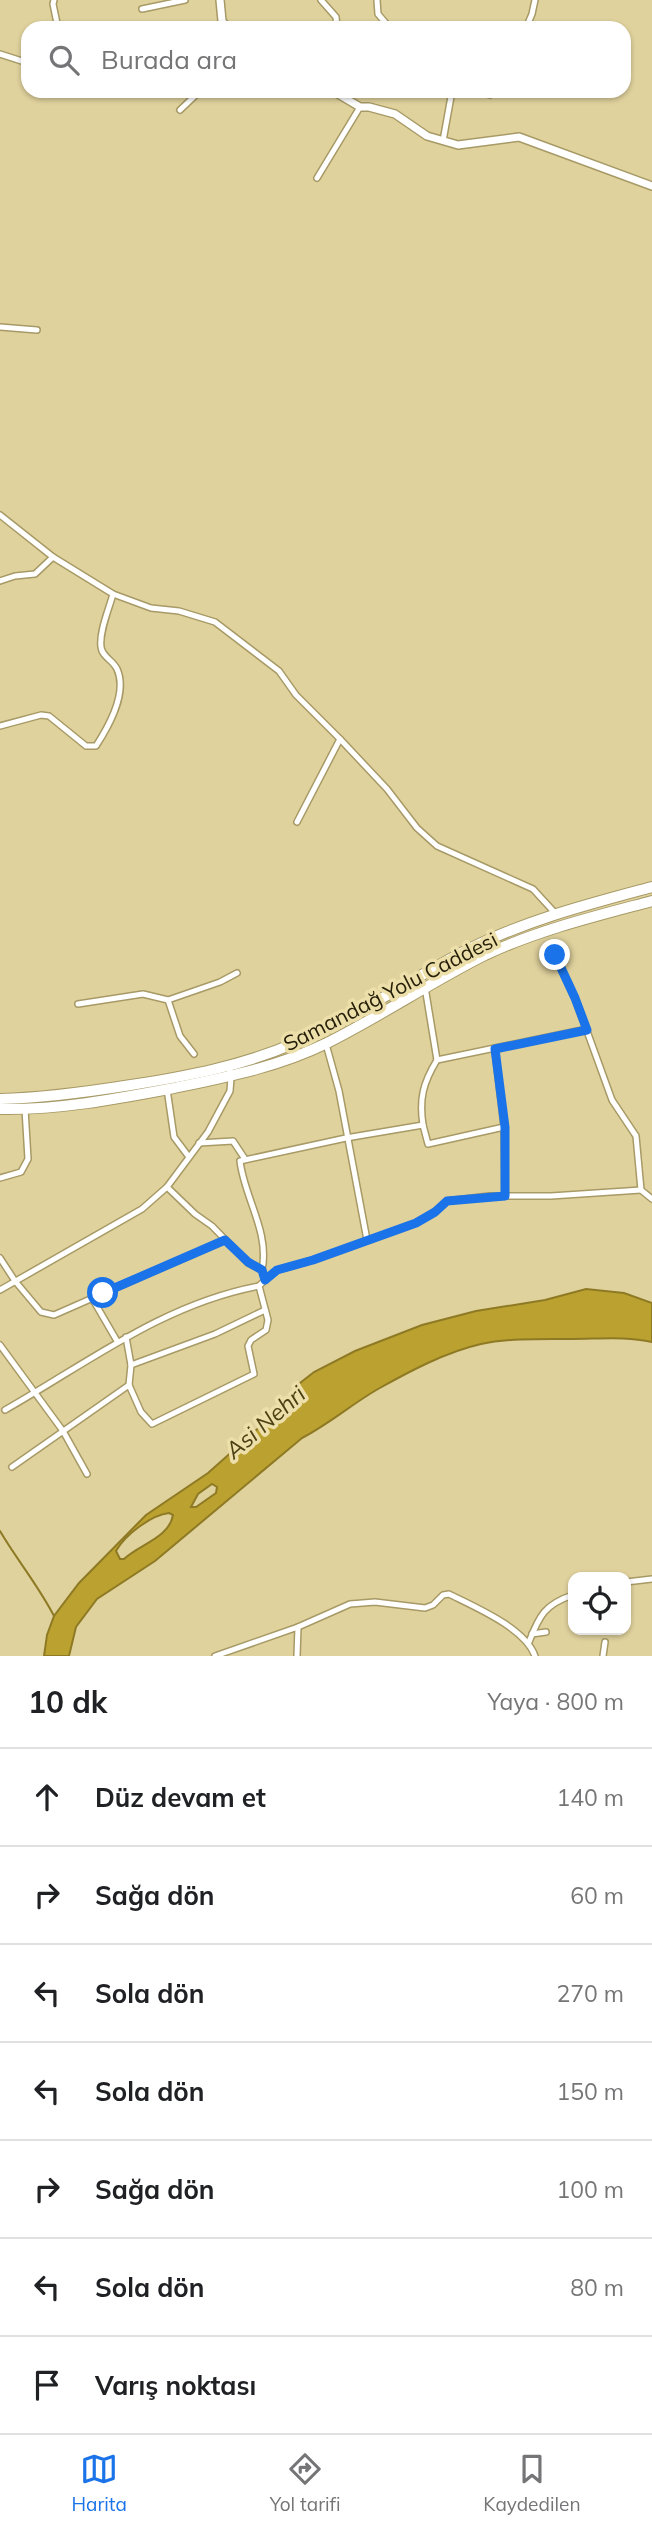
<!DOCTYPE html>
<html lang="tr">
<meta charset="utf-8">
<style>
:root{--surface:#fff;--page:#f2f2f2;--text:#202124;--muted:#757577;--line:#e0e0e0;--accent:#1a73e8}
body{margin:0;font-family:Mulish,sans-serif;background:var(--page);color:var(--text)}
.controls{position:absolute;right:21px;bottom:21px;display:grid;overflow:hidden;border-radius:14px;box-shadow:0 2px 5px #0004}
.controls button{width:63px;height:63px;display:grid;place-items:center;padding:0;border:0;border-bottom:2px solid var(--line);background:var(--surface);color:var(--text);font:35px sans-serif}
.stop{position:absolute;width:21px;height:21px;margin:-16px;border:5px solid #1a73e8;border-radius:50%;background:#fff}
.stop.end{background:#1a73e8;border-color:#fff;box-shadow:0 2px 7px #0008}
.list{margin:0;padding:0;list-style:none}
h2{display:flex;justify-content:space-between;align-items:center;height:91px;margin:0;padding:0 28px;font-size:30px}
h2 small{font-size:23px;font-weight:400;color:var(--muted)}
.list li{display:grid;grid-template-columns:46px 1fr auto;gap:21px;align-items:center;box-sizing:border-box;height:98px;padding:0 28px;border-top:2px solid var(--line)}
.list b{display:block;font-size:26px;white-space:nowrap}
.list em{font-size:23px;font-style:normal;color:var(--muted)}
.icon{flex:none;width:38px;height:38px;fill:none;stroke:currentColor;stroke-width:2;stroke-linecap:round;stroke-linejoin:round}
.map{position:relative;flex:none;width:652px;height:1656px;overflow:hidden}
.search{position:absolute;background:var(--surface);box-shadow:0 2px 5px #0004;left:21px;right:21px;top:21px;height:77px;display:flex;align-items:center;gap:18px;box-sizing:border-box;padding:0 24px;border-radius:21px;color:var(--muted);font-size:26px}
.sheet{height:777px;background:var(--surface)}
nav{display:flex;justify-content:space-around;align-items:center;box-sizing:border-box;height:98px;border-top:2px solid var(--line);background:var(--surface);font-size:19px;color:var(--muted)}
nav a{display:grid;justify-items:center;gap:4px}
nav .on{color:var(--accent)}
.map>svg:first-child{display:block}
.water{fill:#bba130;stroke:#8e7a24;stroke-width:2;fill-rule:evenodd}
.lines{fill:none;stroke-linecap:round;stroke-linejoin:round}
.stream{stroke:#8e7a24;stroke-width:2}
.street-casing{stroke:#a79a66;stroke-width:8}
.secondary-casing{stroke:#a79a66;stroke-width:10}
.highway-casing{stroke:#a79a66;stroke-width:12}
.street{stroke:#fff;stroke-width:5}
.secondary{stroke:#fff;stroke-width:7}
.highway{stroke:#fff;stroke-width:10}
.route{stroke:#1a73e8;stroke-width:9}
.labels{text-anchor:middle;dominant-baseline:central;stroke-width:7;stroke-linejoin:round;paint-order:stroke}
.street-label{font-size:21px;fill:#241e09;stroke:#eddfa9}
.water-label{font-size:23px;font-style:italic;fill:#4c4114;stroke:#eddfa9}
</style>
<div class="map">
<svg width="652" height="1656" viewBox="0 0 652 1656">
<rect width="100%" height="100%" fill="#e0d29d"/>
<path class="water" d="M 586,1289 L 624,1293 L 652,1303 L 652,1342 C 626,1336 599,1339 572,1339 C 543,1339 510,1338 481,1344 C 446,1352 410,1371 378,1389 C 352,1404 329,1424 302,1438 L 155,1561 L 97,1599 L 76,1627 L 69,1656 L 44,1656 L 47,1635 L 54,1616 L 79,1583 L 146,1515 L 208,1473 L 263,1424 L 300,1383 L 314,1372 L 355,1351 L 422,1325 L 476,1311 L 545,1300 ZM 212,1484 L 217,1487 L 216,1493 L 196,1507 L 191,1507 L 198,1494 ZM 169,1513 L 173,1515 C 169,1538 140,1544 124,1559 L 120,1559 L 116,1551 C 125,1535 151,1515 169,1513 Z"/>
<g class="lines">
<path class="stream" d="M 0,1531 C 17,1560 38,1585 54,1616"/>
<g class="street-casing">
<g id="street">
<polyline points="54,0 53,4 58,28"/>
<polyline points="321,0 336,17 337,28"/>
<polyline points="377,0 378,14 390,28"/>
<polyline points="142,9 185,0"/>
<polyline points="205,28 218,25 222,21"/>
<polyline points="526,28 532,14 535,0"/>
<polyline points="0,54 28,63"/>
<polyline points="476,91 490,95 493,91"/>
<polyline points="180,110 200,91"/>
<polyline points="443,141 452,91"/>
<polyline points="317,178 360,107"/>
<polyline points="0,327 37,330"/>
<polyline points="0,515 53,557 113,594 151,608 179,611 215,622 279,671 296,695 340,739 387,789 417,828 437,846 533,889 555,913"/>
<polyline points="0,581 15,576 35,574 53,557"/>
<path d="M 0,726 L 41,715 L 49,716 L 86,746 L 96,746 C 109,726 128,693 117,669 C 113,660 102,657 101,647 C 99,632 109,609 113,594"/>
<polyline points="297,822 340,739"/>
<polyline points="555,955 575,998 612,1100 636,1136 641,1190 652,1199"/>
<polyline points="425,987 437,1060"/>
<polyline points="168,1000 180,1036 194,1054"/>
<polyline points="78,1004 143,994 168,1000 220,982 237,973"/>
<polyline points="326,1044 339,1091 367,1240"/>
<polyline points="495,1049 504,1127 505,1196"/>
<polyline points="167,1089 174,1137 189,1157"/>
<polyline points="423,1125 428,1144 504,1127"/>
<polyline points="199,1143 233,1141 245,1159"/>
<polyline points="0,1178 21,1172 28,1159 25,1109"/>
<polyline points="0,1258 15,1281 41,1312 54,1315 225,1240"/>
<path d="M 262,1270 C 270,1232 244,1197 240,1161 L 346,1138 L 423,1125 C 419,1099 423,1083 437,1060 L 587,1029"/>
<polyline points="265,1280 277,1270 313,1260 416,1223 435,1212 447,1201 489,1196 551,1196 641,1190"/>
<polyline points="0,1290 142,1209 167,1187 208,1132 230,1091 231,1077 229,1068"/>
<polyline points="92,1298 117,1341"/>
<polyline points="126,1337 131,1365 129,1385 141,1412 152,1424 254,1374 248,1346 251,1340 266,1330 268,1320 259,1286 265,1280 262,1270 248,1263 212,1226 195,1214 167,1187"/>
<polyline points="0,1345 63,1431 87,1474"/>
<polyline points="131,1365 215,1334 265,1310"/>
<path d="M 5,1410 C 88,1363 163,1304 259,1286"/>
<polyline points="12,1467 129,1385"/>
<polyline points="626,1582 652,1579"/>
<polyline points="532,1634 546,1632"/>
<path d="M 529,1642 C 539,1616 545,1604 573,1595"/>
<path d="M 215,1656 L 298,1627 L 350,1604 L 375,1602 L 425,1608 L 433,1605 L 443,1595 L 449,1594 C 475,1607 525,1628 535,1656"/>
<polyline points="297,1656 298,1627"/>
<polyline points="603,1656 605,1642"/>
</g>
</g>
<g class="secondary-casing">
<g id="secondary">
<polyline points="220,0 222,21 228,28"/>
<polyline points="333,91 360,107 369,107 395,114 427,136 458,145 519,137 652,186"/>
</g>
</g>
<g class="highway-casing">
<g id="highway">
<path d="M 0,1099 C 44,1098 87,1092 131,1085 C 188,1076 242,1066 295,1043 C 355,1018 409,980 467,950 C 526,920 589,904 652,887"/>
<path d="M 0,1109 C 59,1110 116,1099 174,1088 C 227,1077 278,1067 327,1043 C 381,1016 431,982 485,955 C 538,930 596,916 652,901"/>
</g>
</g>
<use href="#street" class="street"/>
<use href="#secondary" class="secondary"/>
<use href="#highway" class="highway"/>
</g>
<g class="lines">
<polyline class="route" points="103,1293 225,1240 248,1262 262,1270 265,1280 277,1270 313,1260 416,1223 435,1212 447,1201 505,1196 505,1127 495,1049 587,1030 575,998 555,955"/>
</g>
<g class="labels">
<g class="street-label">
<text transform="translate(390 991) rotate(-27)">Samandağ Yolu Caddesi</text>
</g>
<g class="water-label">
<text transform="translate(265 1422) rotate(-41)">Asi Nehri</text>
</g>
</g>
</svg>
<div class="controls">
<button><svg class="icon" aria-label="locate" viewBox="0 0 24 24"><circle cx="12" cy="12" r="6"/><path d="M12 2v4M12 18v4M2 12h4M18 12h4"/></svg></button>
</div>
<div class="stop" style="left:103px;top:1293px"></div>
<div class="stop end" style="left:555px;top:955px"></div>
<div class="search"><svg class="icon" aria-label="search" viewBox="0 0 24 24"><circle cx="10" cy="10" r="6"/><path d="M15 15l6 6"/></svg>Burada ara</div>
</div>
<section class="sheet">
<h2>10 dk<small>Yaya · 800 m</small></h2>
<ul class="list">
<li><svg class="icon" aria-label="ahead" viewBox="0 0 24 24"><path d="M12 20V5M6 11l6-6 6 6"/></svg><div><b>Düz devam et</b></div><em>140 m</em></li>
<li><svg class="icon" aria-label="right" viewBox="0 0 24 24"><path d="M7 20v-9h11M14 6l5 5-5 5"/></svg><div><b>Sağa dön</b></div><em>60 m</em></li>
<li><svg class="icon" aria-label="left" viewBox="0 0 24 24"><path d="M17 20v-9H6M10 6l-5 5 5 5"/></svg><div><b>Sola dön</b></div><em>270 m</em></li>
<li><svg class="icon" aria-label="left" viewBox="0 0 24 24"><path d="M17 20v-9H6M10 6l-5 5 5 5"/></svg><div><b>Sola dön</b></div><em>150 m</em></li>
<li><svg class="icon" aria-label="right" viewBox="0 0 24 24"><path d="M7 20v-9h11M14 6l5 5-5 5"/></svg><div><b>Sağa dön</b></div><em>100 m</em></li>
<li><svg class="icon" aria-label="left" viewBox="0 0 24 24"><path d="M17 20v-9H6M10 6l-5 5 5 5"/></svg><div><b>Sola dön</b></div><em>80 m</em></li>
<li><svg class="icon" aria-label="arrive" viewBox="0 0 24 24"><path d="M6 21V4h12l-3 4 3 4H6"/></svg><div><b>Varış noktası</b></div></li>
</ul>
</section>
<nav>
<a class="on"><svg class="icon" aria-label="map" viewBox="0 0 24 24"><path d="M3 6l6-2 6 2 6-2v14l-6 2-6-2-6 2zM9 4v14M15 6v14"/></svg>Harita</a>
<a><svg class="icon" aria-label="directions" viewBox="0 0 24 24"><path d="M12 3l9 9-9 9-9-9zM9 14v-3h6M13 9l2 2-2 2"/></svg>Yol tarifi</a>
<a><svg class="icon" aria-label="saved" viewBox="0 0 24 24"><path d="M7 4h10v16l-5-4-5 4z"/></svg>Kaydedilen</a>
</nav>
